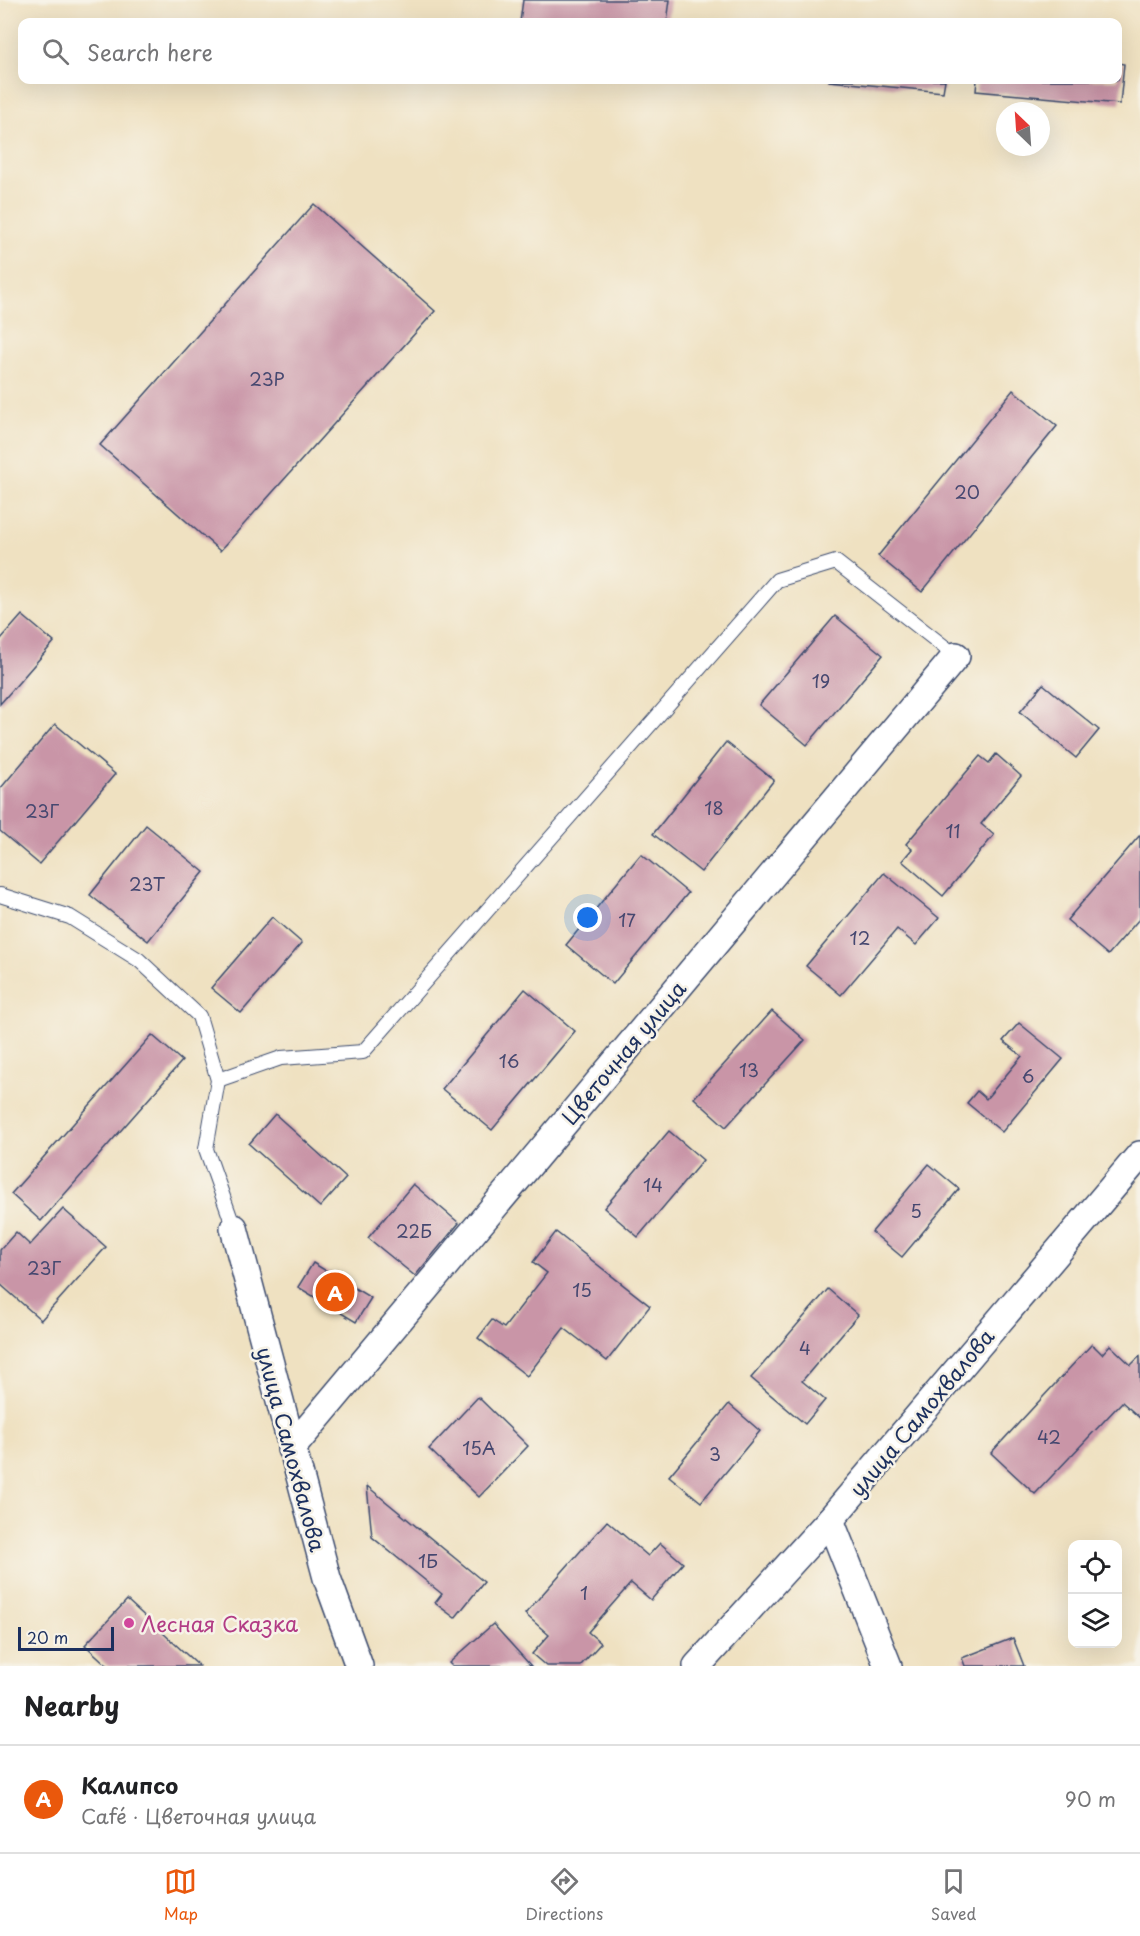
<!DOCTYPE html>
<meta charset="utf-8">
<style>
:root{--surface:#fff;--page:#f2f2f2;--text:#202124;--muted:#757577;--line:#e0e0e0;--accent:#ea580c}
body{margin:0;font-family:"Playpen Sans",sans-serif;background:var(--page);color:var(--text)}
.controls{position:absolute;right:18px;bottom:18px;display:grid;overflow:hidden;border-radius:12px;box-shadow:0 6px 24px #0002}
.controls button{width:54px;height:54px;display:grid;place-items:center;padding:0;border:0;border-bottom:2px solid var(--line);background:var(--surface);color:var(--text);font:30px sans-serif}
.compass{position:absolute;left:996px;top:102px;width:54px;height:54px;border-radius:50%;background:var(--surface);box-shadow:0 6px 24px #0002;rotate:335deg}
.scale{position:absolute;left:18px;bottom:15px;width:96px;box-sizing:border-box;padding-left:6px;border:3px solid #1b2f5e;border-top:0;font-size:16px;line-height:21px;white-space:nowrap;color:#1b2f5e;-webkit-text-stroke:4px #f7f3e8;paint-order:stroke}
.you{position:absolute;left:588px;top:918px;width:21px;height:21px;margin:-15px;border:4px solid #fff;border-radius:50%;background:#1a73e8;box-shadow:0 0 0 9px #1a73e833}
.badge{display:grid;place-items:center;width:39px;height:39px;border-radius:50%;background:var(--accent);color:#fff;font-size:20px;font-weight:700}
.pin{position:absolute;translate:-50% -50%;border:3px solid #fff;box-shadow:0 2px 6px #0006}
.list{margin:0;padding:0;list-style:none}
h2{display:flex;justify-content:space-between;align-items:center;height:78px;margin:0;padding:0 24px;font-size:26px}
h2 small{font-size:20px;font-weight:400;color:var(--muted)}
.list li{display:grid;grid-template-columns:39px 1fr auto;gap:18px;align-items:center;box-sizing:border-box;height:108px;padding:0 24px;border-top:2px solid var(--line)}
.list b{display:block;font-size:22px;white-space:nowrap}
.list p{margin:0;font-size:20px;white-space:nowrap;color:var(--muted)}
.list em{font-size:20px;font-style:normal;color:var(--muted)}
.icon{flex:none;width:33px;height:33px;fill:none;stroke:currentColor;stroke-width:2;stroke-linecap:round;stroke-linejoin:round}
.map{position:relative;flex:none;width:1140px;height:1666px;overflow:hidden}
.search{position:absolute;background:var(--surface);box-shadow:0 6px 24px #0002;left:18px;right:18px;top:18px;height:66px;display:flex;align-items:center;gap:15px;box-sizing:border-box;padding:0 21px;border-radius:12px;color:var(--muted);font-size:22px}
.sheet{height:186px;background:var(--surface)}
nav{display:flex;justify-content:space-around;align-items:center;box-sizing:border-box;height:84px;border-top:2px solid var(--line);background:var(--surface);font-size:16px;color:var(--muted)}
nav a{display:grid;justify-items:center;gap:3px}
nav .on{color:var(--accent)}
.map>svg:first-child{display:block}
.building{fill:#c995a7}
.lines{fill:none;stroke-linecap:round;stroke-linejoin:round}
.service-casing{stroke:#3b4a6d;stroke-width:16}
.minor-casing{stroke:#3b4a6d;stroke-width:30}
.service{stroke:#fff;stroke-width:14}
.minor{stroke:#fff;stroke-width:27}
.hotel-dot{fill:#d1479c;stroke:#f7f3e8;stroke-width:2}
.labels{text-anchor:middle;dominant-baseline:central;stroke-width:5;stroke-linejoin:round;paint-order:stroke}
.number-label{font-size:18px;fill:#464870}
.street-label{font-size:21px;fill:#1b2f5e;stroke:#f7f3e8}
.hotel-label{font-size:21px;fill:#b23c85;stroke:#f7f3e8;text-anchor:start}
</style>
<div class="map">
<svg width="1140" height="1666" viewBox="0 0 1140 1666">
<rect width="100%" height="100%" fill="#f7f3e8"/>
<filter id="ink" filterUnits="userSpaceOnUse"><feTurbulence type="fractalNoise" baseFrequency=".0167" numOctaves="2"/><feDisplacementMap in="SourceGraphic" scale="12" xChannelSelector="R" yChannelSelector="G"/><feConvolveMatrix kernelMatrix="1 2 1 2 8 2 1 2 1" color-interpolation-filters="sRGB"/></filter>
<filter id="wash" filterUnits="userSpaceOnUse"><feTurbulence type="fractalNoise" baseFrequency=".008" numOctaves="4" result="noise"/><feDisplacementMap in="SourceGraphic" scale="24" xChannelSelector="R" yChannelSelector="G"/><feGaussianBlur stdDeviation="1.35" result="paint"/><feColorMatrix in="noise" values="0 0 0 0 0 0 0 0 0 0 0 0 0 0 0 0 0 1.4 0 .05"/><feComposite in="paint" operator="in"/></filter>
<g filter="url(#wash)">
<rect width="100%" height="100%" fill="#efe1c1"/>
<g id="blocks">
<g class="building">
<polygon points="523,0 670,0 667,22 520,22"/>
<polygon points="1118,63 1124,64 1120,104 976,91 977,80 1118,80"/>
<polygon points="829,80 945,80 943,92 829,81"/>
<polygon points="314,204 435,311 220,551 100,445"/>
<polygon points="1013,390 1057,426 922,592 878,556"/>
<polygon points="22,615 54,642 0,704 0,640"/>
<polygon points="835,616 883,655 807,745 759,705"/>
<polygon points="1043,684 1099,730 1076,758 1020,712"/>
<polygon points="55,724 115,774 39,864 0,831 0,789"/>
<polygon points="726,742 774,780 701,872 653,834"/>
<polygon points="996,754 1021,776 981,824 994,835 943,896 902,861 912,849 906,844 980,756 989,763"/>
<polygon points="146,825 204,872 148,941 90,895"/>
<polygon points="1140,835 1140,918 1108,955 1067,920"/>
<polygon points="641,854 688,893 613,984 566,945"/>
<polygon points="884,873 939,918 916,945 897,929 841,995 806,966"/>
<polygon points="272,917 302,943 241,1013 211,988"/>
<polygon points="525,989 575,1031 492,1130 442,1089"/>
<polygon points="772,1011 805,1040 726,1127 694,1098"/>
<polygon points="1019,1023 1063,1059 1002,1132 967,1103 977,1091 986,1099 1022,1056 1003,1041"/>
<polygon points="152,1035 182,1061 41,1221 11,1194"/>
<polygon points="275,1114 346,1178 320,1207 249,1144"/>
<polygon points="669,1131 703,1160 638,1237 604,1208"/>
<polygon points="929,1164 959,1189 902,1257 872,1232"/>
<polygon points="413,1184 459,1223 415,1276 368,1238"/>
<polygon points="63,1209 106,1247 41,1320 0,1284 0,1250 16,1232 30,1245"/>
<polygon points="556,1232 650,1306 607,1361 564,1328 527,1376 478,1338 492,1320 504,1328 547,1273 533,1262"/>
<polygon points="313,1263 371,1298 356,1322 298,1287"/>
<polygon points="828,1289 858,1315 802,1381 825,1400 805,1424 751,1378"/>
<polygon points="1092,1344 1102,1354 1110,1345 1131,1365 1140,1356 1140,1418 1122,1402 1035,1494 991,1453"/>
<polygon points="478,1397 528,1446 479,1497 429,1449"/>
<polygon points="729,1404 760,1431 701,1502 669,1476"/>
<polygon points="367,1486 484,1582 455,1618 435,1603 442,1594 372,1537"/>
<polygon points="607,1521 648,1556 660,1543 683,1563 651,1600 631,1583 588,1632 601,1643 580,1666 546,1666 532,1654 549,1635 525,1614"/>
<polygon points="127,1600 199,1666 108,1666 85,1645"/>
<polygon points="493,1624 531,1666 452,1666 449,1663"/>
<polygon points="1013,1638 1024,1666 965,1666 962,1658"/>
</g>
</g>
</g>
<g filter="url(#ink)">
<use href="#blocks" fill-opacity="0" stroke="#3b4a6d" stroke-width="1.5"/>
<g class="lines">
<g class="service-casing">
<g id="service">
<polyline points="0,895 70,917 139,960 199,1016 218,1080 206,1149 234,1228"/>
<polyline points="218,1080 281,1058 363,1052 777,580 836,562 956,656"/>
</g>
</g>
<g class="minor-casing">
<g id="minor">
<polyline points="234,1228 327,1578 359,1666"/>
<polyline points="291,1449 956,656"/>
<polyline points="830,1520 888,1666"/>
<polyline points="697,1666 830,1520 1140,1155"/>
</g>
</g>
<use href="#service" class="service"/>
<use href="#minor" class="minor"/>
</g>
</g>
<circle class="hotel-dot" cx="129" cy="1623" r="6"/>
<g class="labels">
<g class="number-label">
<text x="267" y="378">23Р</text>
<text x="967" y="491">20</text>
<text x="821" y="680">19</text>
<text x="714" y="807">18</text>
<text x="42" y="810">23Г</text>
<text x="953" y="830">11</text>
<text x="147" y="883">23Т</text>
<text x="627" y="919">17</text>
<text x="860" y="937">12</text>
<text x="509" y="1060">16</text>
<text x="749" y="1069">13</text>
<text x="1028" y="1075">6</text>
<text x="653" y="1184">14</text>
<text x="916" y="1210">5</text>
<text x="414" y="1230">22Б</text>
<text x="44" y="1267">23Г</text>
<text x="582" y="1289">15</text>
<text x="805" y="1347">4</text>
<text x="1049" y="1436">42</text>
<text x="479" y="1447">15А</text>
<text x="715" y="1453">3</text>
<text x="428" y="1560">1Б</text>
<text x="584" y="1592">1</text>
</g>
<g class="street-label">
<text transform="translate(623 1052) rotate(-50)">Цветочная улица</text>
<text transform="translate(921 1412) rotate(-50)">улица Самохвалова</text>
<text transform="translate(292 1449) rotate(75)">улица Самохвалова</text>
</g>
<g class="hotel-label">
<text x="141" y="1623">Лесная Сказка</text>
</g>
</g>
</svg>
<div class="controls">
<button><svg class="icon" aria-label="locate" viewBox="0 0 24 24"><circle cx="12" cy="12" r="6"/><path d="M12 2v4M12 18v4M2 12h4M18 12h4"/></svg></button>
<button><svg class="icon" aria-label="layers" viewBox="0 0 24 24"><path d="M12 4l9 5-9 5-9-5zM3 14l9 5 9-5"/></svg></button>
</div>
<svg class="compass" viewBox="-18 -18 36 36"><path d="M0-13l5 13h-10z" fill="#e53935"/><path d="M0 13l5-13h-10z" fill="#757577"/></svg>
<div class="scale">20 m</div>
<div class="you"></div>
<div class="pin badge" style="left:335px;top:1292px">A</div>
<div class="search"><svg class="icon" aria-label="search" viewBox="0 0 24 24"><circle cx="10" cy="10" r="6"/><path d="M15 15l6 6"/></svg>Search here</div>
</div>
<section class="sheet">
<h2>Nearby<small></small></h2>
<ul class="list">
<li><span class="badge">A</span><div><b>Калипсо</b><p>Café · Цветочная улица</p></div><em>90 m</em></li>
</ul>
</section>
<nav>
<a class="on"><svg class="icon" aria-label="map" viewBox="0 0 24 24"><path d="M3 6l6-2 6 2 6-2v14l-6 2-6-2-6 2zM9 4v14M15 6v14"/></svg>Map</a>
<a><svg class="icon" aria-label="directions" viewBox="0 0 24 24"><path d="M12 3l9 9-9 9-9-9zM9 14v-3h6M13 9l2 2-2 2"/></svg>Directions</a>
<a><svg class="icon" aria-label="saved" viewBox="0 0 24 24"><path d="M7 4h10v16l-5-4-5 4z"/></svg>Saved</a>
</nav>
